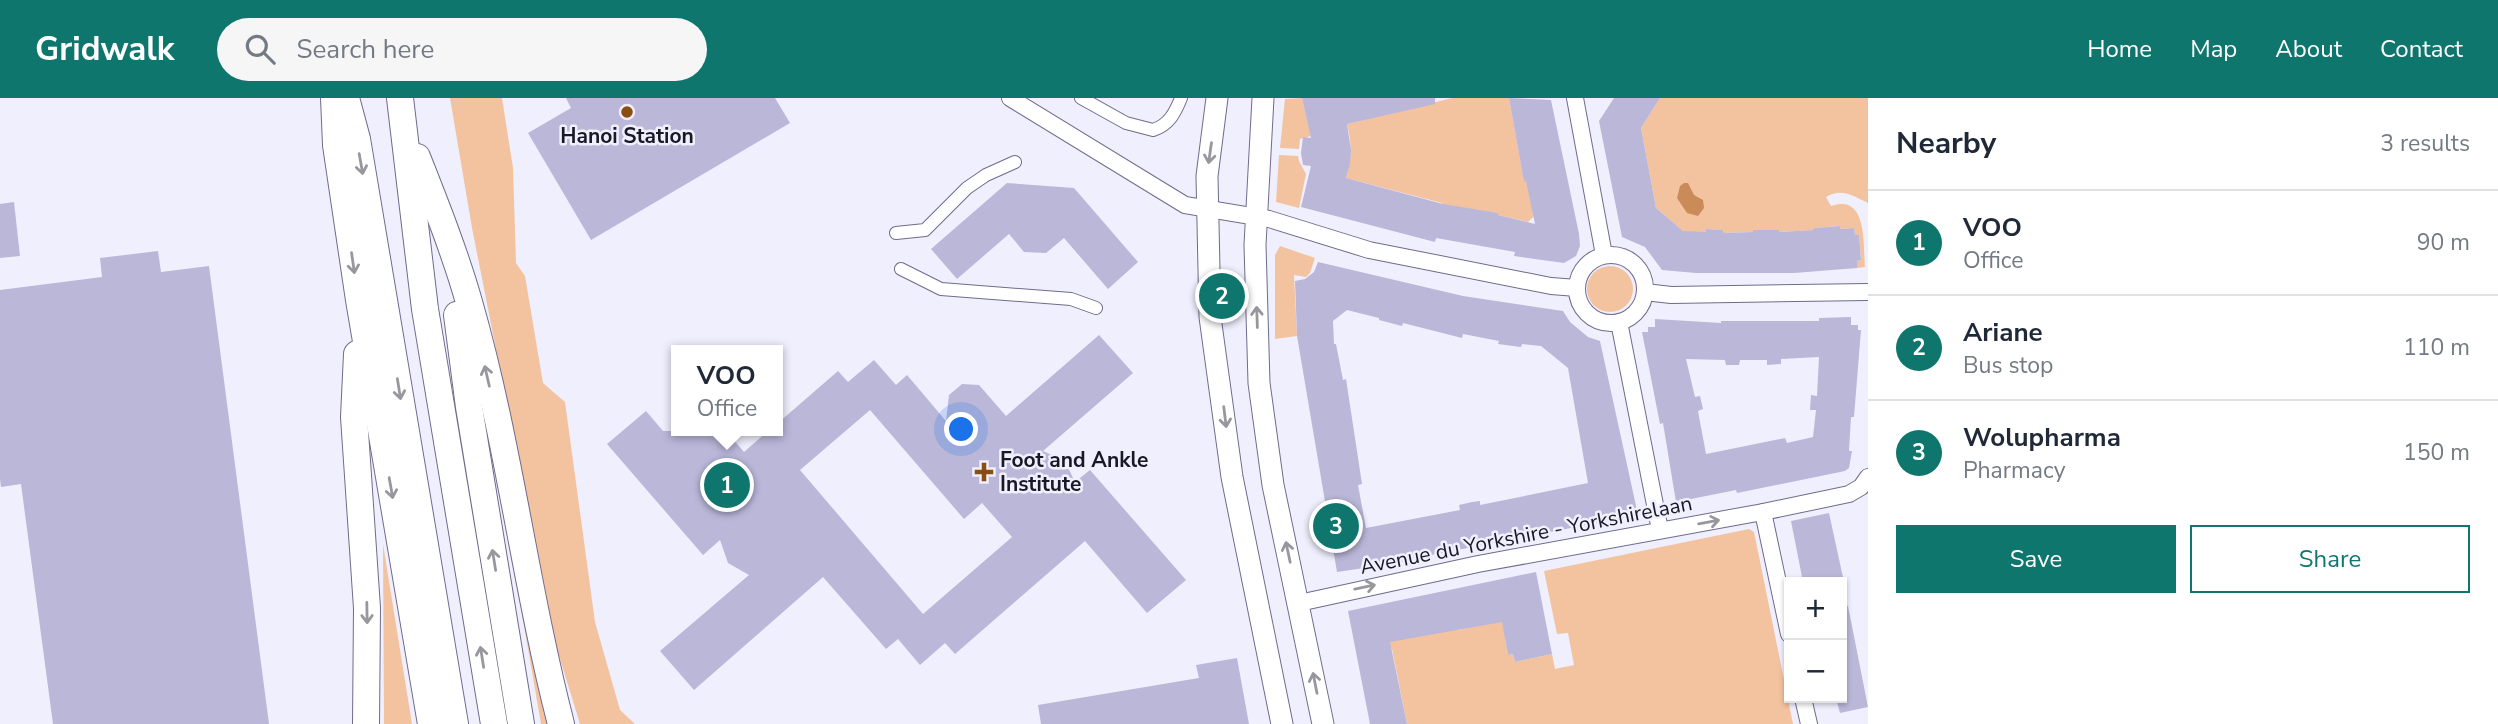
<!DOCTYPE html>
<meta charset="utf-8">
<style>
:root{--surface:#fff;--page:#f6f6f7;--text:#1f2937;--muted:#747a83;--line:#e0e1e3;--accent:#0f766e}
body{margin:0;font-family:"Nunito Sans",sans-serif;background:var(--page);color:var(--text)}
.controls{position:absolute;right:21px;bottom:21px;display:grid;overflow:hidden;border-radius:0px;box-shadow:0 2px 5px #0004}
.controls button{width:63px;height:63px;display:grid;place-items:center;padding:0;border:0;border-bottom:2px solid var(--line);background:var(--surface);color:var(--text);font:35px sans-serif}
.you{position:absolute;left:962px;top:332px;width:24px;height:24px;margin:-18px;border:5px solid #fff;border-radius:50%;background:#1a73e8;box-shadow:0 0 0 10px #1a73e833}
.badge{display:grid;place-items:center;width:46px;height:46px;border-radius:50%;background:var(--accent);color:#fff;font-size:23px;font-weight:700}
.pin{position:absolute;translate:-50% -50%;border:4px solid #fff;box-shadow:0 2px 7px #0006}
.popup{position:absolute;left:671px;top:247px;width:112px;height:91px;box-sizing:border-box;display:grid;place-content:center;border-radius:0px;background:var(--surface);filter:drop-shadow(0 2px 5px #0005);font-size:23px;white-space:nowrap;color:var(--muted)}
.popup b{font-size:26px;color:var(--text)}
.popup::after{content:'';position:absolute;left:50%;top:100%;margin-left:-14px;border:14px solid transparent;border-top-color:var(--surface)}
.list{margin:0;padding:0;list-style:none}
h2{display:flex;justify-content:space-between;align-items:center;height:91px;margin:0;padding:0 28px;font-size:30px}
h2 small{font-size:23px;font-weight:400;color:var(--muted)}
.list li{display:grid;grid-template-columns:46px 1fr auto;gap:21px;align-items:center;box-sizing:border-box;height:105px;padding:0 28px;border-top:2px solid var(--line)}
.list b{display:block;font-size:26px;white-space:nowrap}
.list p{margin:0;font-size:23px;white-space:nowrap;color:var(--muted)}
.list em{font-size:23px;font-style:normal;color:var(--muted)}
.actions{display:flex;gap:14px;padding:21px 28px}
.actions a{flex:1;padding:16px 0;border:2px solid var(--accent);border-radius:0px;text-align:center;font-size:24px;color:var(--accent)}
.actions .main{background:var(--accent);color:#fff}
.icon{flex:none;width:38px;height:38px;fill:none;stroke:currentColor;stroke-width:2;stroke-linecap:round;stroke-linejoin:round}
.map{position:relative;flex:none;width:1868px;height:626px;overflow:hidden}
header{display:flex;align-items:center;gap:42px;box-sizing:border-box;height:98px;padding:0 35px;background:var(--accent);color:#fff}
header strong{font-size:33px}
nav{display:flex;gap:38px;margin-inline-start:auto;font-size:24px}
.search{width:490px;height:63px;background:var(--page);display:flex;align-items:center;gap:18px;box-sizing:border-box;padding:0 24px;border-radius:38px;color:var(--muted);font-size:26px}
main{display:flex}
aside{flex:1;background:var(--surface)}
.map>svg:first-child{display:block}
.green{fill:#f3c3a0}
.water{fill:#ca8b59}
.building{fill:#bab7d9;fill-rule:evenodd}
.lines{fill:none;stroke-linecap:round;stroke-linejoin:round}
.pedestrian-casing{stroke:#6f6b8b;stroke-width:14}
.minor-casing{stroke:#6f6b8b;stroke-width:18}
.secondary-casing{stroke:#6f6b8b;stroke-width:23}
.trunk-casing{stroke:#6f6b8b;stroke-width:28}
.pedestrian{stroke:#fff;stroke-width:12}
.minor{stroke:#fff;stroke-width:16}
.secondary{stroke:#fff;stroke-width:21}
.trunk{stroke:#fff;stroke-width:26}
.oneway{stroke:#98979d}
.poi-dot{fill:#8b4d11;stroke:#f0effe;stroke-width:2.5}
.labels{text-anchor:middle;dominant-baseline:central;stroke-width:5;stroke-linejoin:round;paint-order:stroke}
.poi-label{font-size:21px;font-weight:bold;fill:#1a1825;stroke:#f0effe}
.street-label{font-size:21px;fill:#1a1825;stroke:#f0effe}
</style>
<header>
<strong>Gridwalk</strong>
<div class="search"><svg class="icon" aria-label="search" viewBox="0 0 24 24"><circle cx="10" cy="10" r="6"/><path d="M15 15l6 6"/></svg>Search here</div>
<nav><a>Home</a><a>Map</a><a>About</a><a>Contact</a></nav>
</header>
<main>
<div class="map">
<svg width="1868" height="626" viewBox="0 0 1868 626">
<rect width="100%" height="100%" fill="#f0effe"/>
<g class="green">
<polygon points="450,0 502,0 513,70 516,165 525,178 543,285 565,304 595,524 620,612 635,626 580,626 553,538 472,130"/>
<polygon points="1302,0 1311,38 1300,41 1299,51 1280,50 1285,1"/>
<path d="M 1452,0 L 1509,0 L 1524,83 L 1526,83 L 1538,114 L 1528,124 L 1498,117 L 1498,115 L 1442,108 L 1442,105 L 1346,80 C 1352,62 1352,45 1347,26 Z"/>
<path d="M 1660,0 L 1868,0 L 1868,105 C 1855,99 1842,89 1826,99 L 1831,108 C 1868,95 1863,146 1865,169 L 1857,170 L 1857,163 L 1861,162 L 1859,137 L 1855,137 L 1854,130 L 1840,131 L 1839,128 L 1814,130 L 1813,132 L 1779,134 L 1778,132 L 1753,132 L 1753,134 L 1724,135 L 1723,132 L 1706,131 L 1706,134 L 1684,134 L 1656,110 L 1641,30 Z"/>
<polygon points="1279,57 1298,58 1299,63 1306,76 1299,110 1276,104"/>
<polygon points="1280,148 1315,160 1310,175 1306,179 1294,177 1297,238 1275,241 1275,157"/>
<circle cx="1610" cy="191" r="23"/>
<polygon points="1749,431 1754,434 1793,626 1407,626 1392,551 1384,545 1458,529 1459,532 1506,520 1510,539 1505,541 1508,557 1513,556 1515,564 1552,556 1555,571 1574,567 1568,535 1557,536 1544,473"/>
<polygon points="383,446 412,626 384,626"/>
<polygon points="521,510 536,575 552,626 541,626"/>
</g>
<polygon class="water" points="1684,85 1688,85 1694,97 1703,102 1704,110 1698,118 1687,115 1677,100 1680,88"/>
<g class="building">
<polygon points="566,0 775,0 790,25 591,142 528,35 571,10"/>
<polygon points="1302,0 1435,0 1435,6 1347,26 1351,52 1350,66 1346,80 1443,106 1498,115 1498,117 1535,126 1526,83 1524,84 1509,0 1551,2 1579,136 1580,148 1576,158 1564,165 1514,158 1515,154 1436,140 1435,144 1301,109 1311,68 1303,67 1301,55 1303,39 1311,40"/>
<polygon points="1614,0 1660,0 1641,30 1656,110 1683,133 1706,134 1706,131 1723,132 1724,135 1753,134 1753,132 1779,132 1779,134 1813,132 1814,130 1840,128 1840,131 1854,130 1855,137 1859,137 1861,162 1857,163 1857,170 1794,175 1696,175 1662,172 1645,149 1622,139 1599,23"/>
<polygon points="1007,85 1074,90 1138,164 1108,191 1064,140 1046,155 1024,154 1009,136 957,181 931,151"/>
<polygon points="14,104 20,158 0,160 0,106"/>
<polygon points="158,153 161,174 209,168 269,626 53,626 21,386 1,389 0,381 0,192 102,179 100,160"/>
<path d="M 1318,164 L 1463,198 L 1563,213 L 1570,224 L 1588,239 L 1600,243 L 1638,417 L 1405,462 L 1405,464 L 1337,474 L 1297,238 L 1295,183 L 1305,181 L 1314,174 ZM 1347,212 L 1379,220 L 1379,222 L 1402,228 L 1403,225 L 1462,240 L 1463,236 L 1499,243 L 1498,246 L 1521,249 L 1522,246 L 1541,248 L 1568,270 L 1588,385 L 1480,407 L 1480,403 L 1472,404 L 1459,407 L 1460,412 L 1366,430 L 1358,387 L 1362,386 L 1346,281 L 1343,282 L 1336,246 L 1334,246 L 1333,223 Z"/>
<path d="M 1851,219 L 1851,227 L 1858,227 L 1858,232 L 1861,232 L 1854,319 L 1851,319 L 1849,353 L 1852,353 L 1849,370 L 1845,373 L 1737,395 L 1736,392 L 1676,404 L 1663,325 L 1660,326 L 1642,234 L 1648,234 L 1648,229 L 1655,229 L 1655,221 L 1721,225 L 1721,223 L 1819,223 L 1819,220 ZM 1819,259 L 1817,298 L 1811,297 L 1810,312 L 1816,312 L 1813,339 L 1787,345 L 1785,340 L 1706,356 L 1698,313 L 1703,311 L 1700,298 L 1695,299 L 1686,261 L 1725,262 L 1726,267 L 1739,267 L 1740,262 L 1767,262 L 1767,267 L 1781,266 L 1781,261 Z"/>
<path d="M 1099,237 L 1133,275 L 1043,353 L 1065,363 L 1075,384 L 1090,372 L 1186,482 L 1147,515 L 1085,443 L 955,556 L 945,545 L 920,567 L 898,541 L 886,551 L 823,479 L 694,592 L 660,553 L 749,477 L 728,465 L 720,442 L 703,457 L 607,346 L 646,313 L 663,333 L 726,333 L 744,354 L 768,333 L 778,333 L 778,325 L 838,273 L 848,284 L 874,262 L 896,287 L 907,277 L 946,323 L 949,297 L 962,286 L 979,287 L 1006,318 ZM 870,312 L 964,421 L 982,405 L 1012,439 L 923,516 L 800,372 Z"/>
<polygon points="1829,415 1844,484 1803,484 1791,423"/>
<polygon points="1536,474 1552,556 1515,564 1513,556 1508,557 1502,524 1390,544 1407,626 1370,626 1348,513"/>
<polygon points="1842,508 1848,508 1868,609 1840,615 1836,600 1842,600"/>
<polygon points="1237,560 1249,626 1041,626 1038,607 1199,580 1196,567"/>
</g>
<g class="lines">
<g class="pedestrian-casing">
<g id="pedestrian">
<path d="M 1081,0 L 1126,25 L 1153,32 C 1169,27 1175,15 1181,0"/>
<polyline points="896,135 925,132 967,90 986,77 1015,64"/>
<polyline points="901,171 941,191 1071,201 1096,210"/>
</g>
</g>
<g class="minor-casing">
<g id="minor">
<polyline points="1010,0 1185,107 1269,121 1369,152 1551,188 1577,190"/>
<polyline points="1575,0 1604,157"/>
<circle cx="1611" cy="191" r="34"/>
<polyline points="1645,194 1671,197 1868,194"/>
<polyline points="1619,224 1660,432"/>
<polyline points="1763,414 1789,536"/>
<polyline points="1299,505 1478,466 1763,414 1849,396 1861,389 1868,379"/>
<polyline points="1803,600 1809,626"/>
</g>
</g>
<g class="secondary-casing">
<g id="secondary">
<polyline points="1217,0 1207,78 1210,219 1232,379 1282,626"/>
<polyline points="1263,0 1255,147 1259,285 1273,387 1323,626"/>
</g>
</g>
<g class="trunk-casing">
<g id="trunk">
<polyline points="334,0 336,47 359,202 431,626"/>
<polyline points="346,0 357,41 455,626"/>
<polyline points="400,0 425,211 494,626"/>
<path d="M 417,59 C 436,107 455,155 469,204 C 509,343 525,487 561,626"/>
<polyline points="457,217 469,309 521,626"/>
<polyline points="357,256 354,319 367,510 366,626"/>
</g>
</g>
<use href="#pedestrian" class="pedestrian"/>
<use href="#minor" class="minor"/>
<use href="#secondary" class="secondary"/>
<use href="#trunk" class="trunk"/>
</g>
<defs><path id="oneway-shaft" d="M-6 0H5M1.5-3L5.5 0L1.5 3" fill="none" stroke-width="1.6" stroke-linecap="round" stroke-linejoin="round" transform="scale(1.75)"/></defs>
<g class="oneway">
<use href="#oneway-shaft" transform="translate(1210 55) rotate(98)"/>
<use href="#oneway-shaft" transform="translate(361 66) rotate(80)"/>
<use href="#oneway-shaft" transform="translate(353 165) rotate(82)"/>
<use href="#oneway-shaft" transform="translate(1257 219) rotate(-92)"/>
<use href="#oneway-shaft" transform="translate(487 278) rotate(-103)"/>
<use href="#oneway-shaft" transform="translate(399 291) rotate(81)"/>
<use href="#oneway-shaft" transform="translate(1225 319) rotate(83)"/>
<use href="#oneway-shaft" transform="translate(391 390) rotate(80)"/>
<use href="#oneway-shaft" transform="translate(1709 424) rotate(-10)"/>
<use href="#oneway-shaft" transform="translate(1288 454) rotate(-102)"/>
<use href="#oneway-shaft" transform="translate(494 462) rotate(-99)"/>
<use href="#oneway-shaft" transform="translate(1365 489) rotate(-12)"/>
<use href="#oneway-shaft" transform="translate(367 515) rotate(89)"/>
<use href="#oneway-shaft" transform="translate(482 559) rotate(-99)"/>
<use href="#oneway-shaft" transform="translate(1315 585) rotate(-101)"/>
</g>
<g class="poi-dot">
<circle cx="627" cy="14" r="7"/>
<path d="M980.5 363.5h7v7h7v7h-7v7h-7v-7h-7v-7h7z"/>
</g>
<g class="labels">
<g class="poi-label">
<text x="627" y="38">Hanoi Station</text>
<text x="1000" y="362" text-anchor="start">Foot and Ankle<tspan x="1000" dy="24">Institute</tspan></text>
</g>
<g class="street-label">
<text transform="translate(1526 437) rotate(-11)">Avenue du Yorkshire - Yorkshirelaan</text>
</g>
</g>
</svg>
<div class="controls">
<button>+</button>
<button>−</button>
</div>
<div class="you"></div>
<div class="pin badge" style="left:727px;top:387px">1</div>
<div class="popup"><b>VOO</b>Office</div>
<div class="pin badge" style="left:1222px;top:198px">2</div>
<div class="pin badge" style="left:1336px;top:428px">3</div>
</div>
<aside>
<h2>Nearby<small>3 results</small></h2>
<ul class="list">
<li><span class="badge">1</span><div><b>VOO</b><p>Office</p></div><em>90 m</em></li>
<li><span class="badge">2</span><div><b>Ariane</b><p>Bus stop</p></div><em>110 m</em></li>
<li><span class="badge">3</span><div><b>Wolupharma</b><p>Pharmacy</p></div><em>150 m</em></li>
</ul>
<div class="actions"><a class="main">Save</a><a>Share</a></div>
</aside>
</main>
